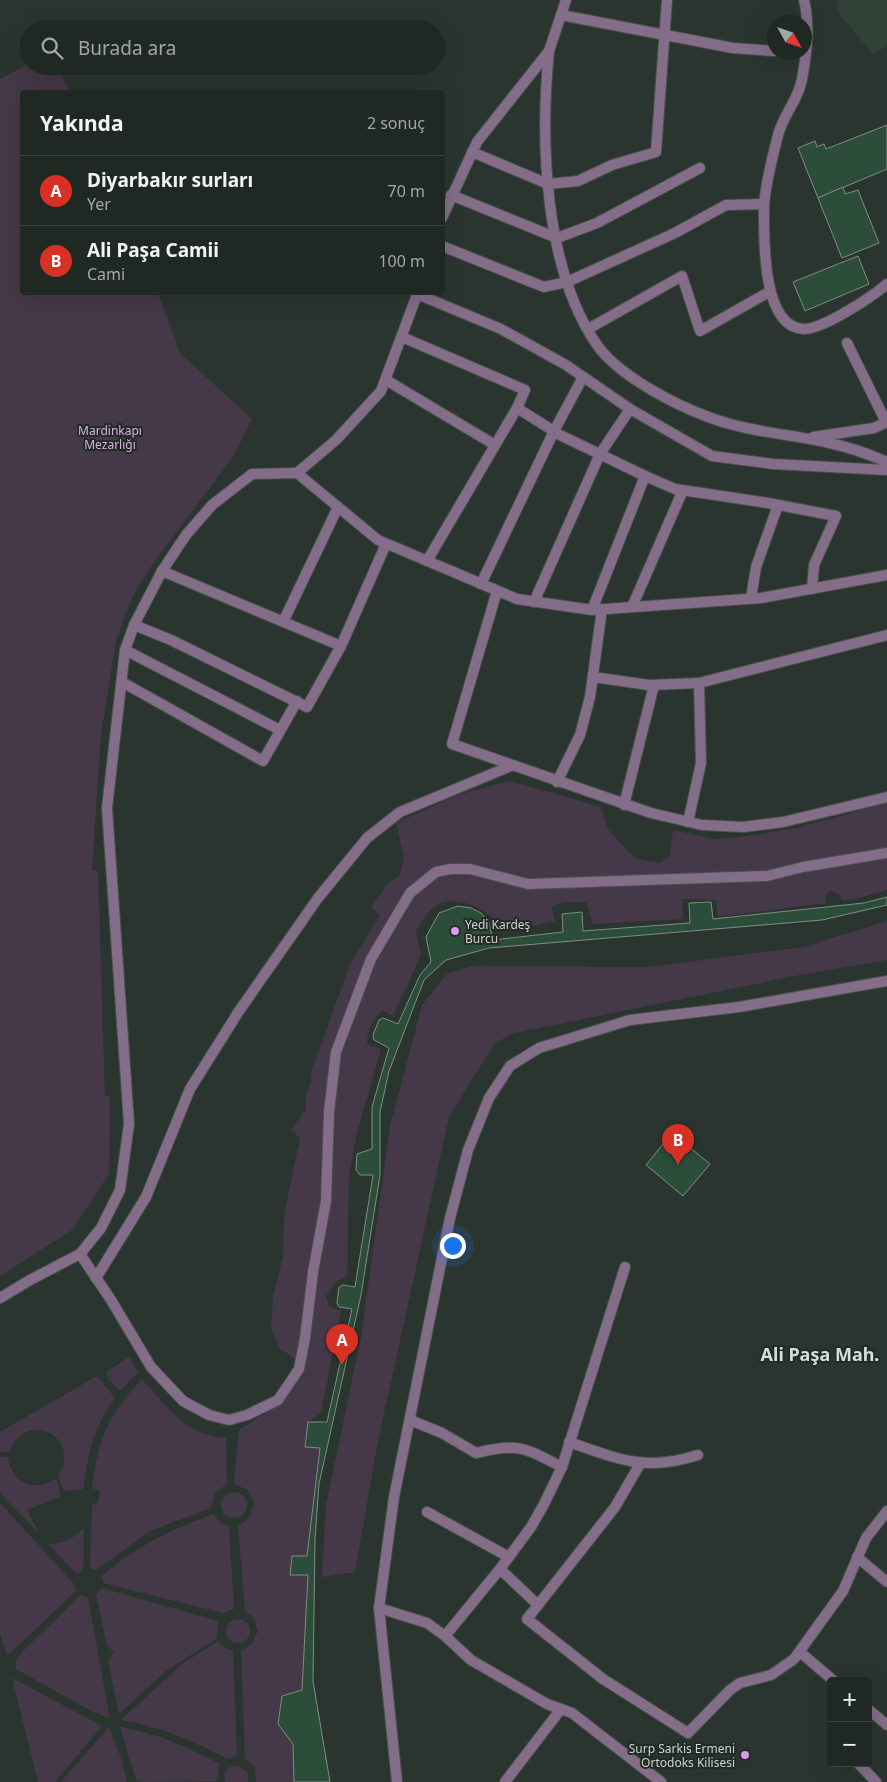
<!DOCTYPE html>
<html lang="tr">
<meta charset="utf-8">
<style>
:root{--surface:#202823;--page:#28302b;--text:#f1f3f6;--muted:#a2a6a6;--line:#3d4441;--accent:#d93025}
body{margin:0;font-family:"Noto Sans",sans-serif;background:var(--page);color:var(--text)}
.controls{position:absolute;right:15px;bottom:15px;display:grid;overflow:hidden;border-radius:5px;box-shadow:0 5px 20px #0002}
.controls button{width:45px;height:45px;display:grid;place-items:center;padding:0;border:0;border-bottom:1px solid var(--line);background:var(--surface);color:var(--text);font:25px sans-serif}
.compass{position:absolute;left:767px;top:15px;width:45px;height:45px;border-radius:50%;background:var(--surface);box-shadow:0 5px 20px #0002;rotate:130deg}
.you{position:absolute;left:452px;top:1245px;width:18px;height:18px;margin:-12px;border:4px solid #fff;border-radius:50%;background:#1a73e8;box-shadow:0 0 0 8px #1a73e833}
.badge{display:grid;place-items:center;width:32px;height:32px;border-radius:50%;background:var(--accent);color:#fff;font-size:16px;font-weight:700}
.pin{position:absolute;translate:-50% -41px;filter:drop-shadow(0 1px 2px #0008)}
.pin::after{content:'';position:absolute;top:26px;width:18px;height:15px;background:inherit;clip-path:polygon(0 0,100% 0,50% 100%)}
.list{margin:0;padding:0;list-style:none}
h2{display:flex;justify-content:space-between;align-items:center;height:65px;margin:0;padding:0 20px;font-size:21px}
h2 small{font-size:16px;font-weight:400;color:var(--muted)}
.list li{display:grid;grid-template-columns:32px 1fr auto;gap:15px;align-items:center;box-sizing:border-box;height:70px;padding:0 20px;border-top:1px solid var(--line)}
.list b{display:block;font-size:19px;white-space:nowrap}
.list p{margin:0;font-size:16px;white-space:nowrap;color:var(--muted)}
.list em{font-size:16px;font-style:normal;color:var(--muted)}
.icon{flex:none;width:28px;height:28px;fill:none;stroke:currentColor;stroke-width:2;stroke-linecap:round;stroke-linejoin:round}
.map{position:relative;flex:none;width:887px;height:1782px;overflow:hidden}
.search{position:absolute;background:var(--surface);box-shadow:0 5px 20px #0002;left:20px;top:20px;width:425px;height:55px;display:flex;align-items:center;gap:12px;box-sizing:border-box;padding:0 18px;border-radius:28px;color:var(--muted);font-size:19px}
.panel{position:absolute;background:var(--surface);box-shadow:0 5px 20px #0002;left:20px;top:90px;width:425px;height:205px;border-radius:5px}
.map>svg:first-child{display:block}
.built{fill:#314137}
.green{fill:#453848}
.building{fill:#2b4d3a;stroke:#818c86}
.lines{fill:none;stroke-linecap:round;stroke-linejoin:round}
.minor-casing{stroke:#48514c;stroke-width:12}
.tertiary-casing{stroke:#48514c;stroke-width:12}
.minor{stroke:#836d89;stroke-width:10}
.tertiary{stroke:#836d89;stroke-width:10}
.poi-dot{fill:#df98f1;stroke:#222b25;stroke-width:2}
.labels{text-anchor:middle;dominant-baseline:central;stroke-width:4;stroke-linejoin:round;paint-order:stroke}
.park-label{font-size:12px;fill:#d8b0e3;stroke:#222b25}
.poi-label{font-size:12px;fill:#cdd3cf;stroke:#222b25;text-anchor:start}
.district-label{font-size:18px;font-weight:bold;fill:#d3ded7;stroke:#222b25}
</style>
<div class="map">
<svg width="887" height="1782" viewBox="0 0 887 1782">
<rect width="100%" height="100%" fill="#2b352f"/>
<polygon class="built" points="836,0 887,0 887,46 873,54 839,14"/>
<g class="green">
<polygon points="29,64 29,66 58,66 70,92 22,92 22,292 158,293 180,353 252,419 233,457 157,558 137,588 127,610 116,641 101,734 92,871 98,871 105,1096 110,1097 109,1174 72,1230 0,1276 0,79"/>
<path d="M 510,781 L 601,807 L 608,829 L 634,858 L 660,863 L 670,855 L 673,830 L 715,839 L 740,837 L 797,828 L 845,815 L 887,800 L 887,890 L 855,899 L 842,900 L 839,894 L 831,891 L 825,894 L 826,903 L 718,917 L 716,900 L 682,899 L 683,919 L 593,924 L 586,902 L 564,902 L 552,907 L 555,921 L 504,932 C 498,927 494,919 488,914 C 476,904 453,897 439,904 C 428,909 422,922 416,931 L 421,955 L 393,1016 L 383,1010 C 372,1018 367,1030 367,1044 L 381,1049 L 357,1132 L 349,1174 L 347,1276 L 338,1280 L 326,1296 L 329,1306 L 341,1311 L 321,1413 L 308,1422 L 305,1446 L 320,1448 L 307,1556 L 292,1556 L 290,1574 L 308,1575 L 302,1690 L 282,1696 L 278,1724 L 293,1744 L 294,1782 L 256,1782 L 255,1767 L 245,1758 L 241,1651 L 251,1645 L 258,1631 L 253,1617 L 245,1611 L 238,1526 L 249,1518 L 254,1503 L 248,1490 L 234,1484 L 239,1430 C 269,1412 290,1397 306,1366 L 279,1348 L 271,1327 L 273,1297 L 283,1257 L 284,1216 L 300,1138 L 291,1130 L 306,1109 L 305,1099 L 312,1078 L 310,1076 L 350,964 L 380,915 L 371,908 L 386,885 L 400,875 L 404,857 L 396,823 L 457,795 Z"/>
<polygon points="887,921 887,960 794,976 510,1034 493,1046 449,1117 377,1446 355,1572 322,1577 326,1505 361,1337 390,1126 422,1005 447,974 472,966 649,967 803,947"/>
<polygon points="129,1357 138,1372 120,1391 108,1379 106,1372"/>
<path d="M 97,1376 L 115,1398 C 92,1431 89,1450 83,1489 L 64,1491 L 58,1476 C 83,1436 25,1409 9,1452 L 0,1452 L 0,1432 Z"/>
<path d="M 142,1379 C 168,1408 185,1435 226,1438 L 227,1484 L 215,1493 L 211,1508 L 150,1531 L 96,1570 L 90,1568 L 92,1505 L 98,1503 L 100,1491 L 92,1488 C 99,1437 107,1416 142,1379 Z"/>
<path d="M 0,1457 L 8,1457 C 11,1483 34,1493 56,1479 L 61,1496 L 27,1510 L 38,1532 L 0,1493 Z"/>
<circle cx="234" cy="1505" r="13"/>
<polygon points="0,1503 74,1584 76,1591 7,1656 0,1633"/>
<path d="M 213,1514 L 222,1524 L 229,1526 L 234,1609 L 223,1613 L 103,1583 L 102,1576 C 138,1545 169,1531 213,1514 Z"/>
<path d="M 84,1528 L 83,1570 L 77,1574 L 48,1544 C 64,1543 73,1539 84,1528 Z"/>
<polygon points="102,1588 218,1621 217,1638 166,1671 119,1714 108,1661 114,1652 107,1646 96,1595"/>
<polygon points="81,1595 88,1597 110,1719 89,1710 16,1669 15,1663 21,1653"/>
<circle cx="238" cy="1631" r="12"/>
<path d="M 218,1641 L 225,1648 L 233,1651 L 237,1756 L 227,1759 C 193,1740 159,1726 121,1720 L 182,1664 Z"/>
<polygon points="12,1678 102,1726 55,1782 38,1782"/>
<polygon points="109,1727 122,1761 127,1782 61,1782"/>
<path d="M 120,1727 C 157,1733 187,1747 220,1764 L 217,1781 L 143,1782 L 136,1780 Z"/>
<polygon points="238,1765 248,1773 248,1782 225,1782 224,1776 227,1768"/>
</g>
<g class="building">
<polygon points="887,125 887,169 818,198 798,148 815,141 817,147 824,144 826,149"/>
<polygon points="843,187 845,194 858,190 879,243 842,258 818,198"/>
<polygon points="858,256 869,284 805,311 793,282"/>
<polygon points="887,897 887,905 822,920 489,948 446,960 424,980 389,1071 380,1112 380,1175 361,1295 319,1484 315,1539 313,1681 330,1782 294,1782 293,1744 278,1724 282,1696 302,1690 308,1575 290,1575 292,1556 307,1556 320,1448 305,1447 308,1422 327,1422 352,1309 339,1307 337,1303 339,1287 343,1285 355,1287 373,1175 360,1175 356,1170 357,1154 372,1149 372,1107 389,1048 374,1040 373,1035 379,1020 383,1018 398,1024 420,975 431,962 426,937 439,913 458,906 471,908 481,913 489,922 493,940 563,932 562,914 582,912 583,931 690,923 689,903 711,902 713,919 864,903"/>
<polygon points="672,1133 710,1164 683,1196 646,1165"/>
</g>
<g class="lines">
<g class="minor-casing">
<g id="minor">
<path d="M 804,0 C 810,26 807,52 802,79 C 799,99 783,115 778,135 C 773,155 765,185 764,206 C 764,235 761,328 804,329 C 823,329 872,297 887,284"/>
<polyline points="561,15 733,48 774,51"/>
<path d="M 549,51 C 540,141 544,268 597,345 C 619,376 675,405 711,418 C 749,432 790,434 829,443 C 849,447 869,454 887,462"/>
<polyline points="472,152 548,184 578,181 612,165 656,152 667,0"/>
<polyline points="451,195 557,238 597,223 700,168"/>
<polyline points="442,218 477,142 549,51 566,0"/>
<polyline points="442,246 544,287 567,282 675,233 726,205 764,204"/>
<polyline points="417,294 501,329 566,365 630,409 600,454 534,602"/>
<polyline points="588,329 682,276 700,331 769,292"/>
<polyline points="402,337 525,390 517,408"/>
<polyline points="847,343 886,422"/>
<polyline points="386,380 495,445"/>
<polyline points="630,409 712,456 773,464 887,470"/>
<polyline points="813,437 874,428 887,422"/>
<polyline points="297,473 336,440 381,391 418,292"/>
<polyline points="427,561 517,408 560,435 645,476 675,489 768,503 836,516 814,565 812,589"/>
<polyline points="162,571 341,646 386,544"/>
<polyline points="481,584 554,431 583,377"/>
<polyline points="497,591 452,744 651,813 702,825 743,827 783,822 887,797"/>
<polyline points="751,598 756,567 778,505"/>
<polyline points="632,607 683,490"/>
<polyline points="592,610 645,476"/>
<polyline points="284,620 338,507"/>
<polyline points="134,625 171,640 307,707 341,646"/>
<polyline points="125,650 280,730"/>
<polyline points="593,677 649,685 699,683 701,763 688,822"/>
<polyline points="122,682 263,761 297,701"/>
<polyline points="699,683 887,635"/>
<polyline points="557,782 580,735 590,697 602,609"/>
<polyline points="624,805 654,685"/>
<polyline points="80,1254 111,1300 151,1367 183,1401 209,1415 229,1420 247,1415 278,1400 299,1369 305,1338 313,1272 326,1201 329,1112 336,1052 371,959 410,893 436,872 450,869 470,869 528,884 767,876 803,867 887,853"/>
<polyline points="96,1278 146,1197 190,1089 239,1011 318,898 367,838 400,812 511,766"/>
<polyline points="0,1298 30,1280 80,1254 101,1228 120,1190 129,1124 107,808 125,650 134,625 162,571 186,535 212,505 252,474 297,473 378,540 517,599 592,610 761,598 887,575"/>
<path d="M 410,1420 L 442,1433 L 476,1453 C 518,1442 525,1448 562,1467"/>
<path d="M 569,1442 C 618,1459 646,1472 698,1455"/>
<polyline points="640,1464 615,1507 527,1619 603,1679 688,1733 730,1690 740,1683 771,1675 794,1659 843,1591 866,1538 887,1511"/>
<polyline points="427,1512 509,1557"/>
<polyline points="857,1557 887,1582"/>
<polyline points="500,1569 538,1605"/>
<polyline points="379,1608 427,1623 445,1636 471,1660 547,1704 572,1713 661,1782"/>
<polyline points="445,1636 500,1569 531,1527 543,1506 562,1467 625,1267"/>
<polyline points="800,1652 834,1681"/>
<polyline points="868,1709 887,1725"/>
<polyline points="858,1763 876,1782"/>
<polyline points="505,1782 561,1709"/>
</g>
</g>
<g class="tertiary-casing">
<polyline id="tertiary" points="397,1782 379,1608 394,1497 450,1218 468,1150 489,1098 510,1066 539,1048 630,1020 739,1007 887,981"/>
</g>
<use href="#minor" class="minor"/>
<use href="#tertiary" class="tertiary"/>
</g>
<g class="poi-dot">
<circle cx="455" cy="931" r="5"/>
<circle cx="745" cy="1755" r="5"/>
</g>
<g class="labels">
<g class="park-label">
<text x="110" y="430">Mardinkapı<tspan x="110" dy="14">Mezarlığı</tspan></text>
</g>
<g class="poi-label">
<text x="465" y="924">Yedi Kardeş<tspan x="465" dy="14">Burcu</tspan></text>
<text x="735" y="1748" text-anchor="end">Surp Sarkis Ermeni<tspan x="735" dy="14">Ortodoks Kilisesi</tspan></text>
</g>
<g class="district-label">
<text x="820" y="1354">Ali Paşa Mah.</text>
</g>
</g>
</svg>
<div class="controls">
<button>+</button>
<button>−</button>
</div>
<svg class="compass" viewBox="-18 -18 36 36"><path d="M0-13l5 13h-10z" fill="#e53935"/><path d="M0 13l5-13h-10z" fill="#a2a6a6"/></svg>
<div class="you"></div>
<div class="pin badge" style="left:342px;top:1365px">A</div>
<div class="pin badge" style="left:678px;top:1165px">B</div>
<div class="search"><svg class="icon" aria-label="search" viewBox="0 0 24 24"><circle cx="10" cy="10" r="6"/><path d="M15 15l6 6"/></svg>Burada ara</div>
<section class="panel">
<h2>Yakında<small>2 sonuç</small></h2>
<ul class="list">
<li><span class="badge">A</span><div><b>Diyarbakır surları</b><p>Yer</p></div><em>70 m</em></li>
<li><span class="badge">B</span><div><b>Ali Paşa Camii</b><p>Cami</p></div><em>100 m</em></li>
</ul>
</section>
</div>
